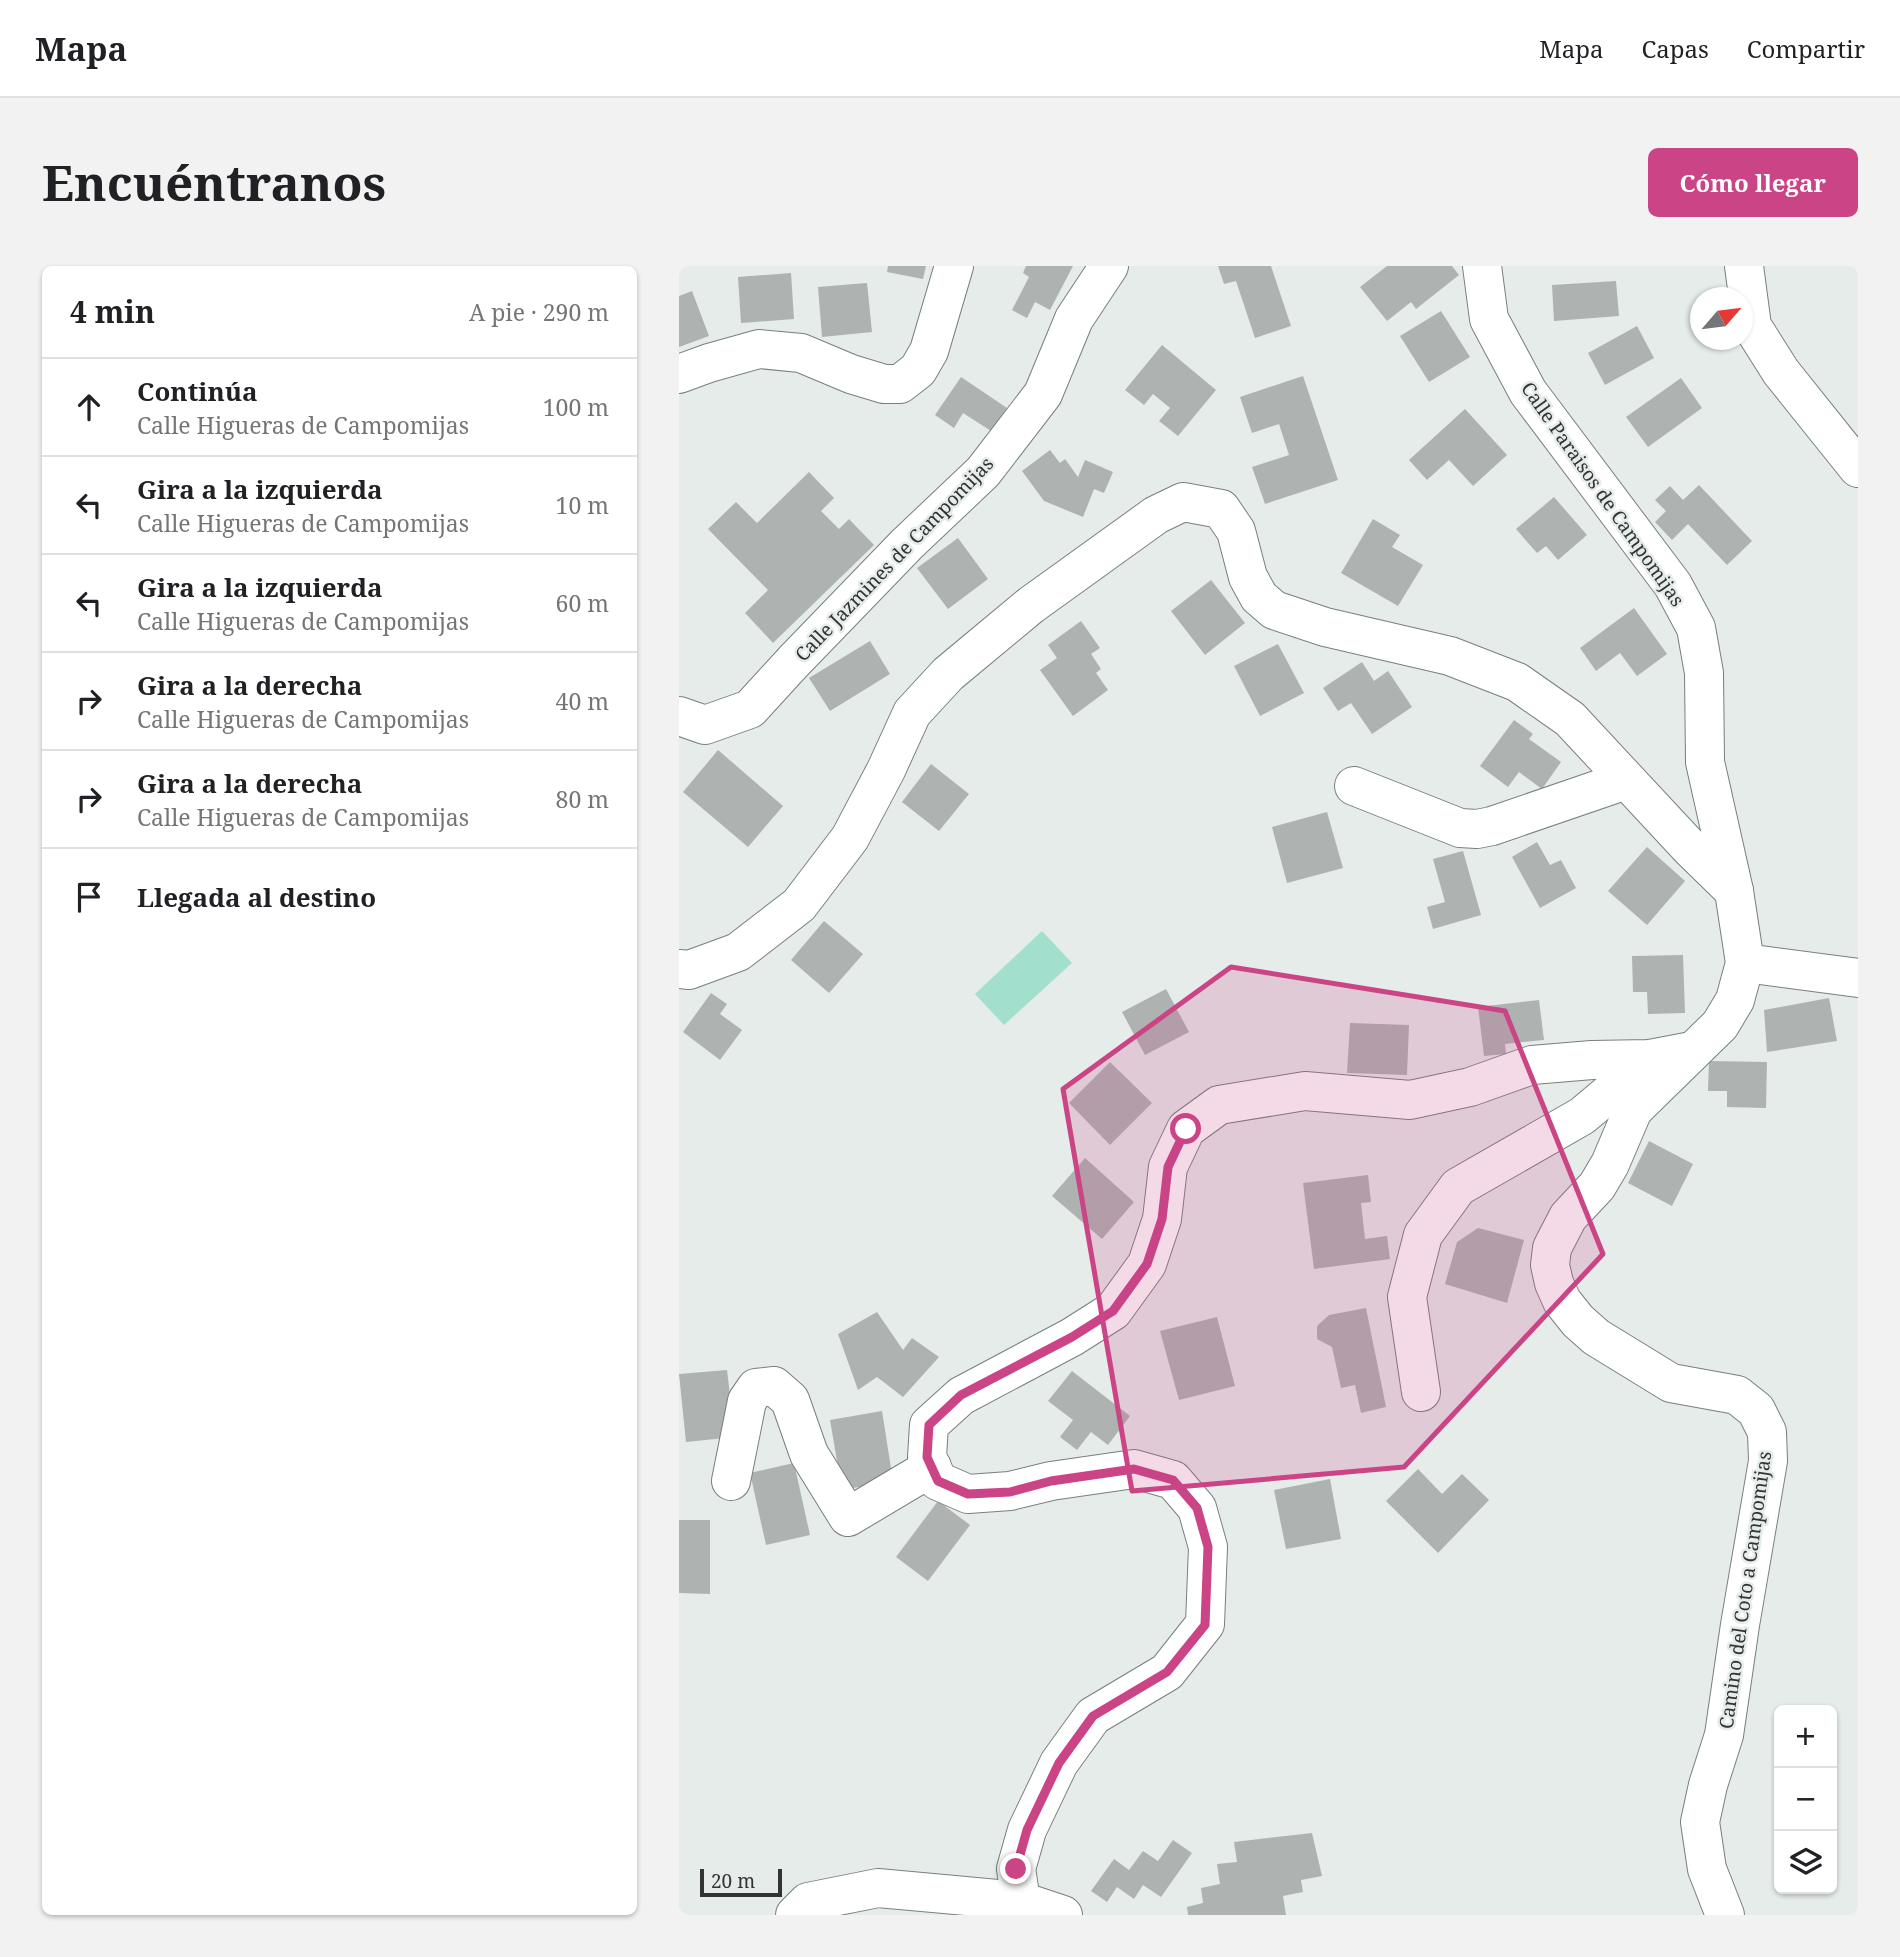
<!DOCTYPE html>
<html lang="es">
<meta charset="utf-8">
<style>
:root{--surface:#fff;--page:#f2f2f2;--text:#202124;--muted:#757577;--line:#e0e0e0;--accent:#ca4486}
body{margin:0;font-family:"Noto Serif",serif;background:var(--page);color:var(--text)}
.controls{position:absolute;right:21px;bottom:21px;display:grid;overflow:hidden;border-radius:10px;box-shadow:0 2px 5px #0004}
.controls button{width:63px;height:63px;display:grid;place-items:center;padding:0;border:0;border-bottom:2px solid var(--line);background:var(--surface);color:var(--text);font:35px sans-serif}
.compass{position:absolute;left:1011px;top:21px;width:63px;height:63px;border-radius:50%;background:var(--surface);box-shadow:0 2px 5px #0004;rotate:62deg}
.scale{position:absolute;left:21px;bottom:18px;width:82px;box-sizing:border-box;padding-left:7px;border:4px solid #313433;border-top:0;font-size:19px;line-height:24px;white-space:nowrap;color:#313433;-webkit-text-stroke:5px #e6ecea;paint-order:stroke}
.stop{position:absolute;width:21px;height:21px;margin:-16px;border:5px solid #ca4486;border-radius:50%;background:#fff}
.stop.end{background:#ca4486;border-color:#fff;box-shadow:0 2px 7px #0008}
.list{margin:0;padding:0;list-style:none}
h2{display:flex;justify-content:space-between;align-items:center;height:91px;margin:0;padding:0 28px;font-size:30px}
h2 small{font-size:23px;font-weight:400;color:var(--muted)}
.list li{display:grid;grid-template-columns:46px 1fr auto;gap:21px;align-items:center;box-sizing:border-box;height:98px;padding:0 28px;border-top:2px solid var(--line)}
.list b{display:block;font-size:26px;white-space:nowrap}
.list p{margin:0;font-size:23px;white-space:nowrap;color:var(--muted)}
.list em{font-size:23px;font-style:normal;color:var(--muted)}
.icon{flex:none;width:38px;height:38px;fill:none;stroke:currentColor;stroke-width:2;stroke-linecap:round;stroke-linejoin:round}
.map{position:relative;flex:none;width:1179px;height:1649px;overflow:hidden;border-radius:10px}
header{display:flex;align-items:center;gap:42px;box-sizing:border-box;height:98px;padding:0 35px;background:var(--surface);border-bottom:2px solid var(--line)}
header strong{font-size:33px}
nav{display:flex;gap:38px;margin-inline-start:auto;font-size:24px}
.intro{display:flex;align-items:center;justify-content:space-between;box-sizing:border-box;height:168px;padding:0 42px}
h1{margin:0;font-size:49px}
.button{padding:18px 32px;border-radius:10px;background:var(--accent);color:#fff;font-size:24px;font-weight:700}
main{display:flex;gap:42px;padding:0 42px}
aside{flex:1;background:var(--surface);border-radius:10px;box-shadow:0 2px 5px #0004}
.map>svg:first-child{display:block}
.green{fill:#a2dfcc}
.building{fill:#aeb3b2}
.lines{fill:none;stroke-linecap:round;stroke-linejoin:round}
.minor-casing{stroke:#797f7d;stroke-width:40}
.minor{stroke:#fff;stroke-width:38}
.route{stroke:#ca4486;stroke-width:9}
.marked{fill:#ca4486;fill-opacity:0.2;stroke:#ca4486;stroke-width:5;stroke-linejoin:round}
.labels{text-anchor:middle;dominant-baseline:central;stroke-width:5;stroke-linejoin:round;paint-order:stroke}
.street-label{font-size:19px;fill:#313433;stroke:#e6ecea}
</style>
<header>
<strong>Mapa</strong>
<nav><a>Mapa</a><a>Capas</a><a>Compartir</a></nav>
</header>
<div class="intro"><h1>Encuéntranos</h1><a class="button">Cómo llegar</a></div>
<main>
<aside>
<h2>4 min<small>A pie · 290 m</small></h2>
<ul class="list">
<li><svg class="icon" aria-label="ahead" viewBox="0 0 24 24"><path d="M12 20V5M6 11l6-6 6 6"/></svg><div><b>Continúa</b><p>Calle Higueras de Campomijas</p></div><em>100 m</em></li>
<li><svg class="icon" aria-label="left" viewBox="0 0 24 24"><path d="M17 20v-9H6M10 6l-5 5 5 5"/></svg><div><b>Gira a la izquierda</b><p>Calle Higueras de Campomijas</p></div><em>10 m</em></li>
<li><svg class="icon" aria-label="left" viewBox="0 0 24 24"><path d="M17 20v-9H6M10 6l-5 5 5 5"/></svg><div><b>Gira a la izquierda</b><p>Calle Higueras de Campomijas</p></div><em>60 m</em></li>
<li><svg class="icon" aria-label="right" viewBox="0 0 24 24"><path d="M7 20v-9h11M14 6l5 5-5 5"/></svg><div><b>Gira a la derecha</b><p>Calle Higueras de Campomijas</p></div><em>40 m</em></li>
<li><svg class="icon" aria-label="right" viewBox="0 0 24 24"><path d="M7 20v-9h11M14 6l5 5-5 5"/></svg><div><b>Gira a la derecha</b><p>Calle Higueras de Campomijas</p></div><em>80 m</em></li>
<li><svg class="icon" aria-label="arrive" viewBox="0 0 24 24"><path d="M6 21V4h12l-3 4 3 4H6"/></svg><div><b>Llegada al destino</b></div></li>
</ul>
</aside>
<div class="map">
<svg width="1179" height="1649" viewBox="0 0 1179 1649">
<rect width="100%" height="100%" fill="#e6ecea"/>
<polygon class="green" points="363,665 393,697 325,759 296,728"/>
<g class="building">
<polygon points="209,0 247,0 244,13 208,6"/>
<polygon points="347,0 394,0 371,44 356,36 348,52 333,44 350,11 344,7"/>
<polygon points="539,0 592,0 612,60 576,72 557,15 545,18"/>
<polygon points="708,0 773,0 780,9 737,43 732,36 708,55 681,21"/>
<polygon points="112,7 115,53 62,57 59,11"/>
<polygon points="937,15 940,50 875,55 873,19"/>
<polygon points="188,17 193,66 143,71 139,21"/>
<polygon points="13,25 30,70 0,81 0,30"/>
<polygon points="762,45 791,91 750,116 721,70"/>
<polygon points="958,60 975,92 926,119 909,87"/>
<polygon points="483,79 537,124 499,170 480,155 491,142 474,128 465,139 446,124"/>
<polygon points="624,110 659,214 586,238 573,201 610,189 600,158 573,167 561,131"/>
<polygon points="282,111 328,142 312,165 284,147 275,162 256,149"/>
<polygon points="1002,112 1023,142 969,181 947,151"/>
<polygon points="786,143 828,189 794,220 770,194 748,214 730,194"/>
<polygon points="371,184 381,197 386,193 399,211 406,194 434,206 425,227 415,223 404,251 365,235 343,205"/>
<polygon points="130,206 155,232 142,245 160,263 170,253 195,279 94,377 66,347 89,324 29,263 57,236 78,257"/>
<polygon points="1020,219 1073,275 1048,299 1009,258 993,274 976,256 987,245 976,234 991,220 1004,234"/>
<polygon points="875,231 908,269 879,294 867,280 858,287 837,263"/>
<polygon points="694,253 721,269 713,281 744,299 719,340 662,307"/>
<polygon points="279,272 309,313 269,343 238,302"/>
<polygon points="532,314 566,357 526,389 492,345"/>
<polygon points="955,342 988,388 958,410 941,387 917,405 901,382"/>
<polygon points="402,355 421,382 412,388 422,403 417,407 429,424 394,450 361,404 378,392 369,379"/>
<polygon points="191,375 211,408 151,445 130,412"/>
<polygon points="599,378 625,427 581,450 555,400"/>
<polygon points="683,396 695,415 709,405 733,441 693,468 672,437 659,445 644,422"/>
<polygon points="835,454 854,468 850,473 882,496 863,523 840,506 829,521 801,500"/>
<polygon points="39,484 104,540 69,581 4,526"/>
<polygon points="252,498 290,528 260,565 223,536"/>
<polygon points="648,546 664,602 608,617 593,561"/>
<polygon points="858,576 871,599 882,594 897,622 861,642 833,591"/>
<polygon points="968,581 1006,615 968,659 929,625"/>
<polygon points="784,585 802,649 754,663 748,641 766,636 754,593"/>
<polygon points="145,655 184,688 150,727 112,694"/>
<polygon points="1004,689 1006,747 969,748 968,726 954,726 953,690"/>
<polygon points="487,723 510,766 466,789 443,746"/>
<polygon points="32,727 48,738 41,748 63,764 41,794 4,766"/>
<polygon points="1150,732 1158,775 1088,786 1085,744"/>
<polygon points="860,734 865,774 826,778 827,788 805,790 799,741"/>
<polygon points="671,757 730,759 728,809 668,807"/>
<polygon points="1030,795 1088,796 1087,842 1048,841 1048,825 1029,825"/>
<polygon points="431,796 473,837 431,879 390,837"/>
<polygon points="970,875 1014,898 993,940 949,917"/>
<polygon points="406,892 455,936 423,973 373,930"/>
<polygon points="689,909 692,936 682,937 686,973 708,970 711,993 635,1003 624,917"/>
<polygon points="799,962 845,974 828,1037 766,1018 778,976"/>
<polygon points="687,1042 707,1141 682,1147 676,1119 662,1122 653,1081 638,1073 638,1060 650,1049"/>
<polygon points="198,1046 224,1084 233,1072 260,1091 224,1131 198,1111 179,1124 159,1068"/>
<polygon points="538,1051 556,1120 500,1134 481,1065"/>
<polygon points="48,1104 56,1171 7,1176 0,1108"/>
<polygon points="393,1105 451,1150 429,1179 412,1166 398,1184 381,1171 394,1154 369,1135"/>
<polygon points="203,1145 214,1215 163,1224 151,1154"/>
<polygon points="115,1197 131,1269 87,1279 71,1207"/>
<polygon points="739,1203 763,1228 783,1208 810,1234 759,1287 707,1235"/>
<polygon points="651,1213 662,1273 607,1283 595,1224"/>
<polygon points="259,1235 291,1259 249,1315 217,1291"/>
<polygon points="0,1254 31,1254 31,1328 0,1327"/>
<polygon points="633,1567 643,1610 622,1614 624,1626 604,1630 607,1649 509,1649 508,1641 524,1637 522,1622 541,1618 538,1598 558,1596 555,1576"/>
<polygon points="494,1574 513,1587 482,1631 464,1619 455,1633 438,1621 428,1636 412,1625 435,1593 450,1604 464,1585 479,1595"/>
</g>
<g class="lines">
<g class="minor-casing">
<g id="minor">
<polyline points="803,0 810,53 849,126 994,319 1017,362 1025,407 1026,496 1055,625 1066,697 1056,734 1041,759 954,844 931,898 918,920 889,951 873,982 871,999 875,1017 883,1035 899,1055 917,1071 992,1117 1058,1129 1077,1144 1088,1166 1089,1195 1061,1359 1045,1469 1029,1519 1021,1556 1028,1603 1046,1649"/>
<polyline points="1065,0 1073,60 1102,106 1179,202"/>
<polyline points="0,108 30,97 80,83 122,87 172,108 205,118 221,118 239,104 250,85 275,0"/>
<polyline points="0,450 26,459 71,443 114,396 228,278 304,206 364,128 395,53 430,0"/>
<polyline points="675,520 781,562 798,563 813,560 947,514"/>
<polyline points="1066,697 1179,712"/>
<polyline points="0,703 10,704 59,686 120,639 171,572 207,504 233,447 269,408 352,339 477,249 504,236 542,243 557,265 569,311 580,331 595,344 646,361 771,390 838,416 891,453 1013,584 1055,625"/>
<polyline points="742,1126 728,1031 744,969 779,921 903,850 971,793"/>
<polyline points="52,1215 68,1135 77,1122 95,1120 111,1134 130,1188 169,1251 253,1201"/>
<polyline points="342,1635 337,1603 348,1564 380,1497 414,1450 488,1406 526,1358 529,1281 518,1242 494,1214 455,1203 372,1215 331,1225 289,1228 259,1215 248,1191 250,1159 282,1130 393,1071 434,1045 468,998 483,953 489,901 507,863 540,839 626,825 731,834 791,821 853,799 913,794 971,793 1013,785"/>
<polyline points="116,1649 129,1636 199,1622 342,1635 384,1649"/>
</g>
</g>
<use href="#minor" class="minor"/>
</g>
<g class="lines">
<polyline class="route" points="337,1603 348,1564 380,1497 414,1450 488,1406 526,1359 529,1281 518,1242 494,1214 455,1203 372,1215 331,1226 289,1228 259,1215 248,1191 250,1159 282,1129 393,1071 434,1045 468,998 483,953 489,901 507,863"/>
</g>
<path class="marked" d="M 552,701 L 826,745 L 924,988 L 725,1201 L 453,1225 L 384,823 Z"/>
<g class="labels">
<g class="street-label">
<text transform="translate(924 228) rotate(55)">Calle Paraisos de Campomijas</text>
<text transform="translate(215 293) rotate(-46)">Calle Jazmines de Campomijas</text>
<text transform="translate(1066 1324) rotate(-82)">Camino del Coto a Campomijas</text>
</g>
</g>
</svg>
<div class="controls">
<button>+</button>
<button>−</button>
<button><svg class="icon" aria-label="layers" viewBox="0 0 24 24"><path d="M12 4l9 5-9 5-9-5zM3 14l9 5 9-5"/></svg></button>
</div>
<svg class="compass" viewBox="-18 -18 36 36"><path d="M0-13l5 13h-10z" fill="#e53935"/><path d="M0 13l5-13h-10z" fill="#757577"/></svg>
<div class="scale">20 m</div>
<div class="stop" style="left:507px;top:863px"></div>
<div class="stop end" style="left:337px;top:1603px"></div>
</div>
</main>
